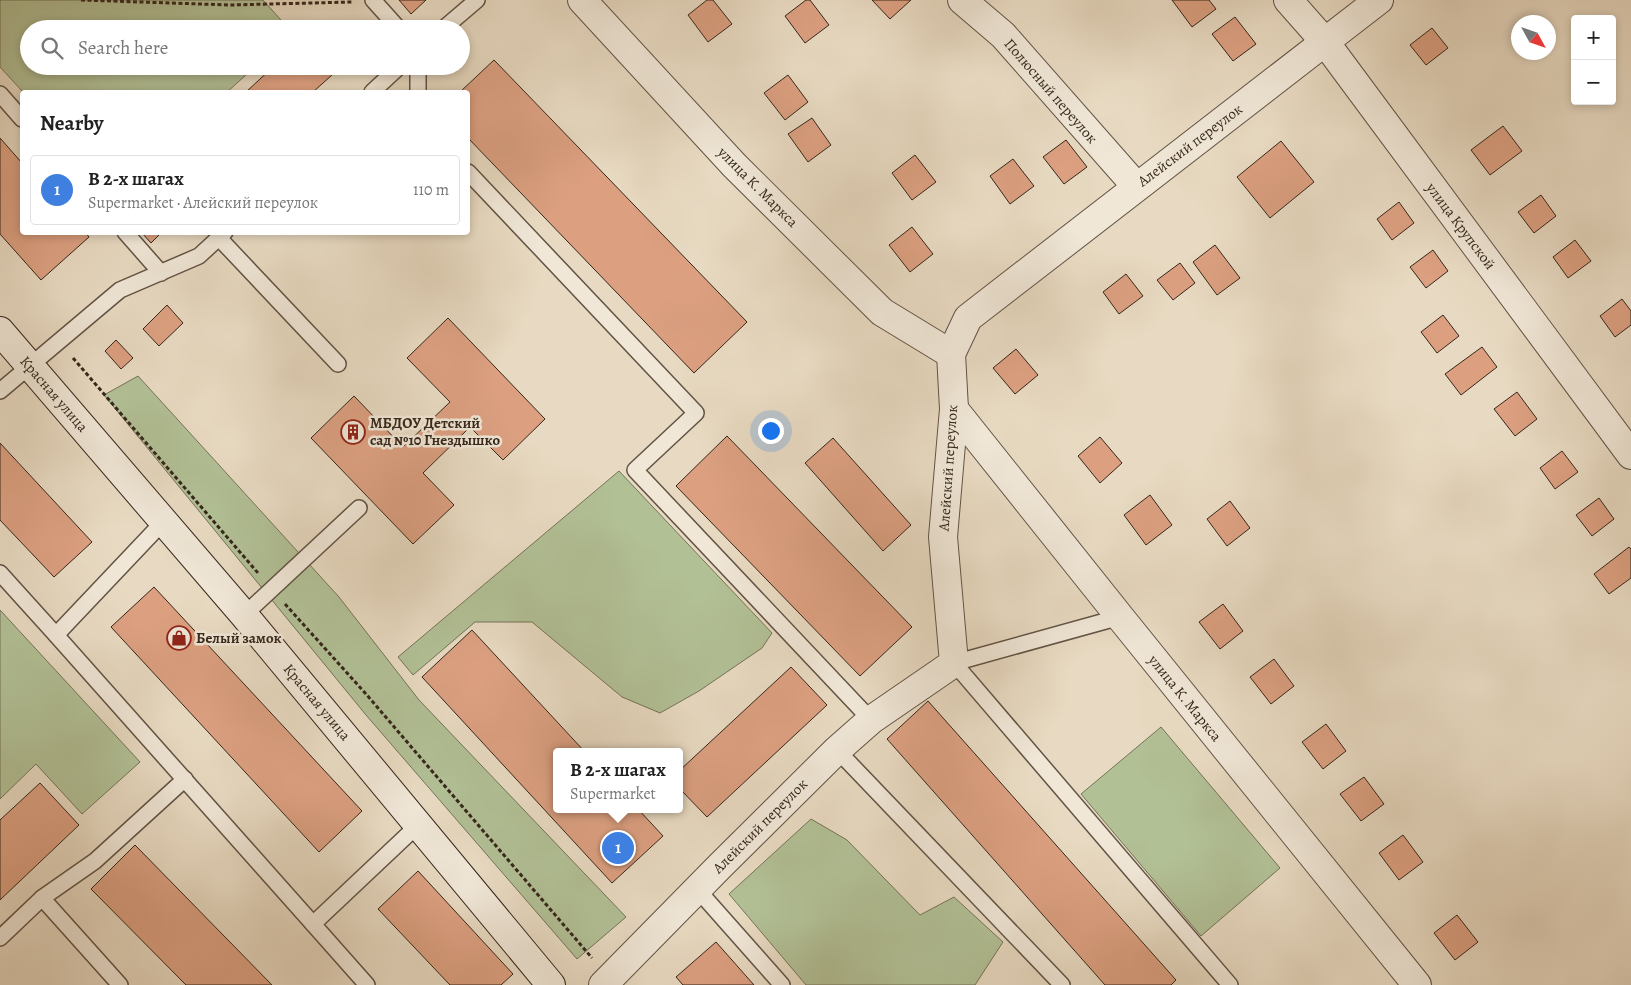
<!DOCTYPE html>
<meta charset="utf-8">
<style>
:root{--surface:#fff;--page:#f6f6f6;--text:#222;--muted:#767676;--line:#e0e0e0;--accent:#8f2418}
body{margin:0;font-family:Alegreya,serif;background:var(--page);color:var(--text)}
.controls{position:absolute;right:15px;top:15px;display:grid;overflow:hidden;border-radius:5px;box-shadow:0 2px 8px #0003}
.controls button{width:45px;height:45px;display:grid;place-items:center;padding:0;border:0;border-bottom:1px solid var(--line);background:var(--surface);color:var(--text);font:25px sans-serif}
.compass{position:absolute;left:1511px;top:15px;width:45px;height:45px;border-radius:50%;background:var(--surface);box-shadow:0 2px 8px #0003;rotate:130deg}
.you{position:absolute;left:770px;top:430px;width:18px;height:18px;margin:-12px;border:4px solid #fff;border-radius:50%;background:#1a73e8;box-shadow:0 0 0 8px #1a73e833}
.badge{display:grid;place-items:center;width:32px;height:32px;border-radius:50%;background:var(--accent);color:#fff;font-size:16px;font-weight:700}
.pin{position:absolute;translate:-50% -50%;border:2px solid #fff;box-shadow:0 1px 5px #0006}
.popup{position:absolute;left:553px;top:748px;width:130px;height:65px;box-sizing:border-box;display:grid;place-content:center;border-radius:5px;background:var(--surface);filter:drop-shadow(0 1px 4px #0005);font-size:16px;white-space:nowrap;color:var(--muted)}
.popup b{font-size:19px;color:var(--text)}
.popup::after{content:'';position:absolute;left:50%;top:100%;margin-left:-10px;border:10px solid transparent;border-top-color:var(--surface)}
.list{margin:0;padding:0;list-style:none}
h2{display:flex;justify-content:space-between;align-items:center;height:65px;margin:0;padding:0 20px;font-size:21px}
h2 small{font-size:16px;font-weight:400;color:var(--muted)}
.list li{display:grid;grid-template-columns:32px 1fr auto;gap:15px;align-items:center;box-sizing:border-box;height:70px;margin:0 10px 10px;padding:0 10px;border:1px solid var(--line);border-radius:5px}
.list b{display:block;font-size:19px;white-space:nowrap}
.list p{margin:0;font-size:16px;white-space:nowrap;color:var(--muted)}
.list em{font-size:16px;font-style:normal;color:var(--muted)}
.icon{flex:none;width:28px;height:28px;fill:none;stroke:currentColor;stroke-width:2;stroke-linecap:round;stroke-linejoin:round}
.map{position:relative;flex:none;width:1631px;height:985px;overflow:hidden}
.search{position:absolute;background:var(--surface);box-shadow:0 2px 8px #0003;left:20px;top:20px;width:450px;height:55px;display:flex;align-items:center;gap:12px;box-sizing:border-box;padding:0 18px;border-radius:28px;color:var(--muted);font-size:19px}
.panel{position:absolute;background:var(--surface);box-shadow:0 2px 8px #0003;left:20px;top:90px;width:450px;height:145px;border-radius:5px}
.map>svg:first-child{display:block}
.green{fill:#b2c096;stroke:#747358}
.building{fill:#dca081;stroke:#35261b}
.lines{fill:none;stroke-linecap:round;stroke-linejoin:round}
.lane-casing{stroke:#625345;stroke-width:18}
.street-casing{stroke:#625345;stroke-width:30}
.secondary-casing{stroke:#35261b;stroke-width:30}
.path{stroke:#35261b;stroke-width:3;stroke-dasharray:4 2.5;stroke-linecap:butt}
.lane{stroke:#f0e7d7;stroke-width:15}
.street{stroke:#f0e7d7;stroke-width:28}
.secondary{stroke:#f0e7d7;stroke-width:28}
.labels{text-anchor:middle;dominant-baseline:central;stroke-width:5;stroke-linejoin:round;paint-order:stroke}
.street-label{font-size:15px;fill:#35261b;stroke:#f0e7d7}
.poi-label{font-size:15px;font-weight:bold;fill:#35261b;stroke:#f0e7d7;text-anchor:start}
</style>
<div class="map">
<svg width="1631" height="985" viewBox="0 0 1631 985">
<rect width="100%" height="100%" fill="#e8dac2"/>
<filter id="stains"><feTurbulence type="fractalNoise" baseFrequency=".004" numOctaves="4"/><feColorMatrix values="0 0 0 0 .2 0 0 0 0 .09 0 0 0 0 .02 0 0 0 .5 -.17"/></filter>
<radialGradient id="worn" r=".72"><stop offset=".6" stop-color="#630" stop-opacity="0"/><stop offset="1" stop-color="#630" stop-opacity=".3"/></radialGradient>
<g class="green">
<polygon points="0,0 263,0 289,29 29,29 29,66 256,66 227,92 23,92 0,67"/>
<polygon points="138,376 339,597 419,700 626,917 577,959 366,715 104,395"/>
<polygon points="619,471 772,633 762,648 699,691 660,713 622,697 532,622 475,622 413,675 398,657"/>
<polygon points="0,610 140,762 82,814 36,764 0,799"/>
<polygon points="1161,727 1280,868 1201,936 1081,794"/>
<polygon points="811,819 847,840 920,915 954,897 1003,942 975,985 806,985 729,894"/>
</g>
<g class="building">
<polygon points="399,0 426,0 411,14"/>
<polygon points="707,0 713,0 732,24 708,42 688,15"/>
<polygon points="806,0 810,0 829,25 805,43 785,16"/>
<polygon points="872,0 911,0 890,19"/>
<polygon points="1172,0 1209,0 1216,9 1192,27"/>
<polygon points="1235,17 1256,44 1233,61 1212,34"/>
<polygon points="322,22 328,29 315,29"/>
<polygon points="1432,28 1448,48 1426,65 1410,45"/>
<polygon points="494,60 747,322 694,373 468,138 468,92 460,92"/>
<polygon points="274,66 342,66 313,92 246,92"/>
<polygon points="788,75 808,102 785,120 764,93"/>
<polygon points="812,118 831,145 808,162 788,134"/>
<polygon points="1503,126 1522,151 1490,175 1471,150"/>
<polygon points="0,138 22,163 22,232 85,232 89,237 41,280 0,234"/>
<polygon points="1066,140 1087,167 1064,184 1043,157"/>
<polygon points="1281,141 1314,182 1270,218 1237,177"/>
<polygon points="915,155 936,182 912,200 892,173"/>
<polygon points="1013,159 1034,186 1010,204 990,176"/>
<polygon points="1541,195 1556,216 1534,233 1518,212"/>
<polygon points="1399,202 1414,223 1392,240 1377,219"/>
<polygon points="912,227 933,254 910,272 889,245"/>
<polygon points="141,232 162,232 151,243"/>
<polygon points="1575,240 1591,261 1568,278 1553,257"/>
<polygon points="1215,245 1240,278 1217,295 1193,262"/>
<polygon points="1433,250 1448,271 1426,288 1410,267"/>
<polygon points="1180,263 1195,283 1173,300 1157,280"/>
<polygon points="1126,274 1143,296 1119,314 1103,292"/>
<polygon points="1622,299 1631,311 1631,325 1615,337 1600,316"/>
<polygon points="167,305 183,323 159,346 143,329"/>
<polygon points="1443,315 1459,336 1437,353 1421,332"/>
<polygon points="448,318 545,419 503,460 470,427 423,473 454,505 413,544 311,438 354,396 403,447 450,402 407,358"/>
<polygon points="116,340 133,358 121,369 105,351"/>
<polygon points="1482,347 1497,367 1461,395 1445,374"/>
<polygon points="1016,349 1038,375 1015,394 993,368"/>
<polygon points="1517,392 1537,419 1515,436 1494,409"/>
<polygon points="727,436 912,627 860,676 676,486"/>
<polygon points="1100,437 1122,463 1100,483 1078,456"/>
<polygon points="833,438 911,525 883,551 805,463"/>
<polygon points="0,443 92,542 54,577 0,520"/>
<polygon points="1562,451 1578,472 1555,489 1540,468"/>
<polygon points="1150,495 1172,525 1146,545 1124,515"/>
<polygon points="1599,498 1614,519 1592,536 1576,515"/>
<polygon points="1230,501 1250,528 1227,546 1207,519"/>
<polygon points="1629,547 1631,549 1631,578 1609,594 1594,574"/>
<polygon points="154,587 362,811 319,852 111,627"/>
<polygon points="1223,604 1243,631 1220,649 1199,622"/>
<polygon points="472,630 585,752 557,752 557,809 638,809 663,836 612,883 422,677"/>
<polygon points="1274,659 1294,686 1271,704 1250,677"/>
<polygon points="791,667 827,705 707,817 679,788 679,771"/>
<polygon points="928,701 1176,980 1171,985 1105,985 887,739"/>
<polygon points="1326,724 1346,751 1323,769 1302,742"/>
<polygon points="1364,777 1384,804 1361,821 1340,794"/>
<polygon points="40,783 79,825 0,900 0,820"/>
<polygon points="1403,835 1423,862 1399,880 1379,853"/>
<polygon points="135,845 272,985 186,985 91,889"/>
<polygon points="418,871 513,974 501,985 450,985 378,909"/>
<polygon points="1457,915 1478,942 1455,960 1434,933"/>
<polygon points="716,942 754,985 683,985 676,977"/>
</g>
<g class="lines">
<g class="lane-casing">
<g id="lane">
<polyline points="373,0 399,29"/>
<polyline points="443,29 477,0"/>
<polyline points="418,66 418,92"/>
<polyline points="372,92 400,66"/>
<polyline points="0,94 22,119"/>
<polyline points="468,172 696,413 635,470 871,720"/>
<polyline points="125,232 161,273"/>
<polyline points="219,238 338,364"/>
<polyline points="0,391 120,290 199,256 225,232"/>
<polyline points="164,521 56,635 313,924"/>
<polyline points="0,573 56,635"/>
<polyline points="244,615 359,508"/>
<polyline points="1120,617 954,663 1230,985"/>
<polyline points="837,750 1062,985"/>
<polyline points="697,889 782,985"/>
<polyline points="42,898 120,985"/>
<polyline points="0,938 42,898 95,861 185,779"/>
<polyline points="367,985 313,924 418,825"/>
</g>
</g>
<g class="street-casing">
<g id="street">
<polyline points="582,0 734,165 882,312 951,354"/>
<polyline points="962,0 1003,35 1136,186"/>
<polyline points="1288,0 1325,42 1631,455"/>
<polyline points="954,409 1120,617 1417,985"/>
<polyline points="603,985 720,866 837,750 871,720 954,663 943,537 954,409 951,354 968,318 1379,0"/>
</g>
</g>
<g class="secondary-casing">
<polyline id="secondary" points="0,331 244,615 551,985"/>
</g>
<g class="path">
<polyline points="81,0 230,5 352,2"/>
<polyline points="73,358 258,573"/>
<polyline points="285,604 366,694 592,958"/>
</g>
<use href="#lane" class="lane"/>
<use href="#street" class="street"/>
<use href="#secondary" class="secondary"/>
</g>
<defs>
<g id="building-ring" transform="scale(1.25)"><circle r="9.5" fill="#f0e7d7" stroke="#8f2418" stroke-width="1.5"/><path d="M-4-6H4V6H1V3H-1V6H-4ZM-2.5-4.3h1.7v1.8h-1.7ZM.8-4.3h1.7v1.8H.8ZM-2.5-1h1.7V.8h-1.7ZM.8-1h1.7V.8H.8Z" fill="#8f2418"/></g>
<g id="shop-ring" transform="scale(1.25)"><circle r="9.5" fill="#f0e7d7" stroke="#8f2418" stroke-width="1.5"/><path d="M-5-2.5h2.3a2.7 3.5 0 0 1 5.4 0H5L5.5 6h-11ZM-1.5-2.5h3a1.5 2.3 0 0 0-3 0Z" fill="#8f2418"/></g>
</defs>
<g fill-rule="evenodd">
<use href="#building-ring" x="353" y="432"/>
<use href="#shop-ring" x="179" y="638"/>
</g>
<g class="labels">
<g class="street-label">
<text transform="translate(1051 91) rotate(49)">Полюсный переулок</text>
<text transform="translate(1190 145) rotate(-37)">Алейский переулок</text>
<text transform="translate(758 187) rotate(45)">улица К. Маркса</text>
<text transform="translate(1461 226) rotate(53)">улица Крупской</text>
<text transform="translate(54 394) rotate(49)">Красная улица</text>
<text transform="translate(948 468) rotate(-86)">Алейский переулок</text>
<text transform="translate(1185 698) rotate(51)">улица К. Маркса</text>
<text transform="translate(317 702) rotate(50)">Красная улица</text>
<text transform="translate(760 826) rotate(-45)">Алейский переулок</text>
</g>
<g class="poi-label">
<text x="370" y="423">МБДОУ Детский<tspan x="370" dy="17">сад №10 Гнездышко</tspan></text>
<text x="196" y="638">Белый замок</text>
</g>
</g>
<rect width="100%" height="100%" filter="url(#stains)"/>
<rect width="100%" height="100%" fill="url(#worn)"/>
</svg>
<div class="controls">
<button>+</button>
<button>−</button>
</div>
<svg class="compass" viewBox="-18 -18 36 36"><path d="M0-13l5 13h-10z" fill="#e53935"/><path d="M0 13l5-13h-10z" fill="#767676"/></svg>
<div class="you"></div>
<div class="pin badge" style="left:618px;top:848px;background:#3f7fe0">1</div>
<div class="popup"><b>В 2-х шагах</b>Supermarket</div>
<div class="search"><svg class="icon" aria-label="search" viewBox="0 0 24 24"><circle cx="10" cy="10" r="6"/><path d="M15 15l6 6"/></svg>Search here</div>
<section class="panel">
<h2>Nearby<small></small></h2>
<ul class="list">
<li><span class="badge" style="background:#3f7fe0">1</span><div><b>В 2-х шагах</b><p>Supermarket · Алейский переулок</p></div><em>110 m</em></li>
</ul>
</section>
</div>
